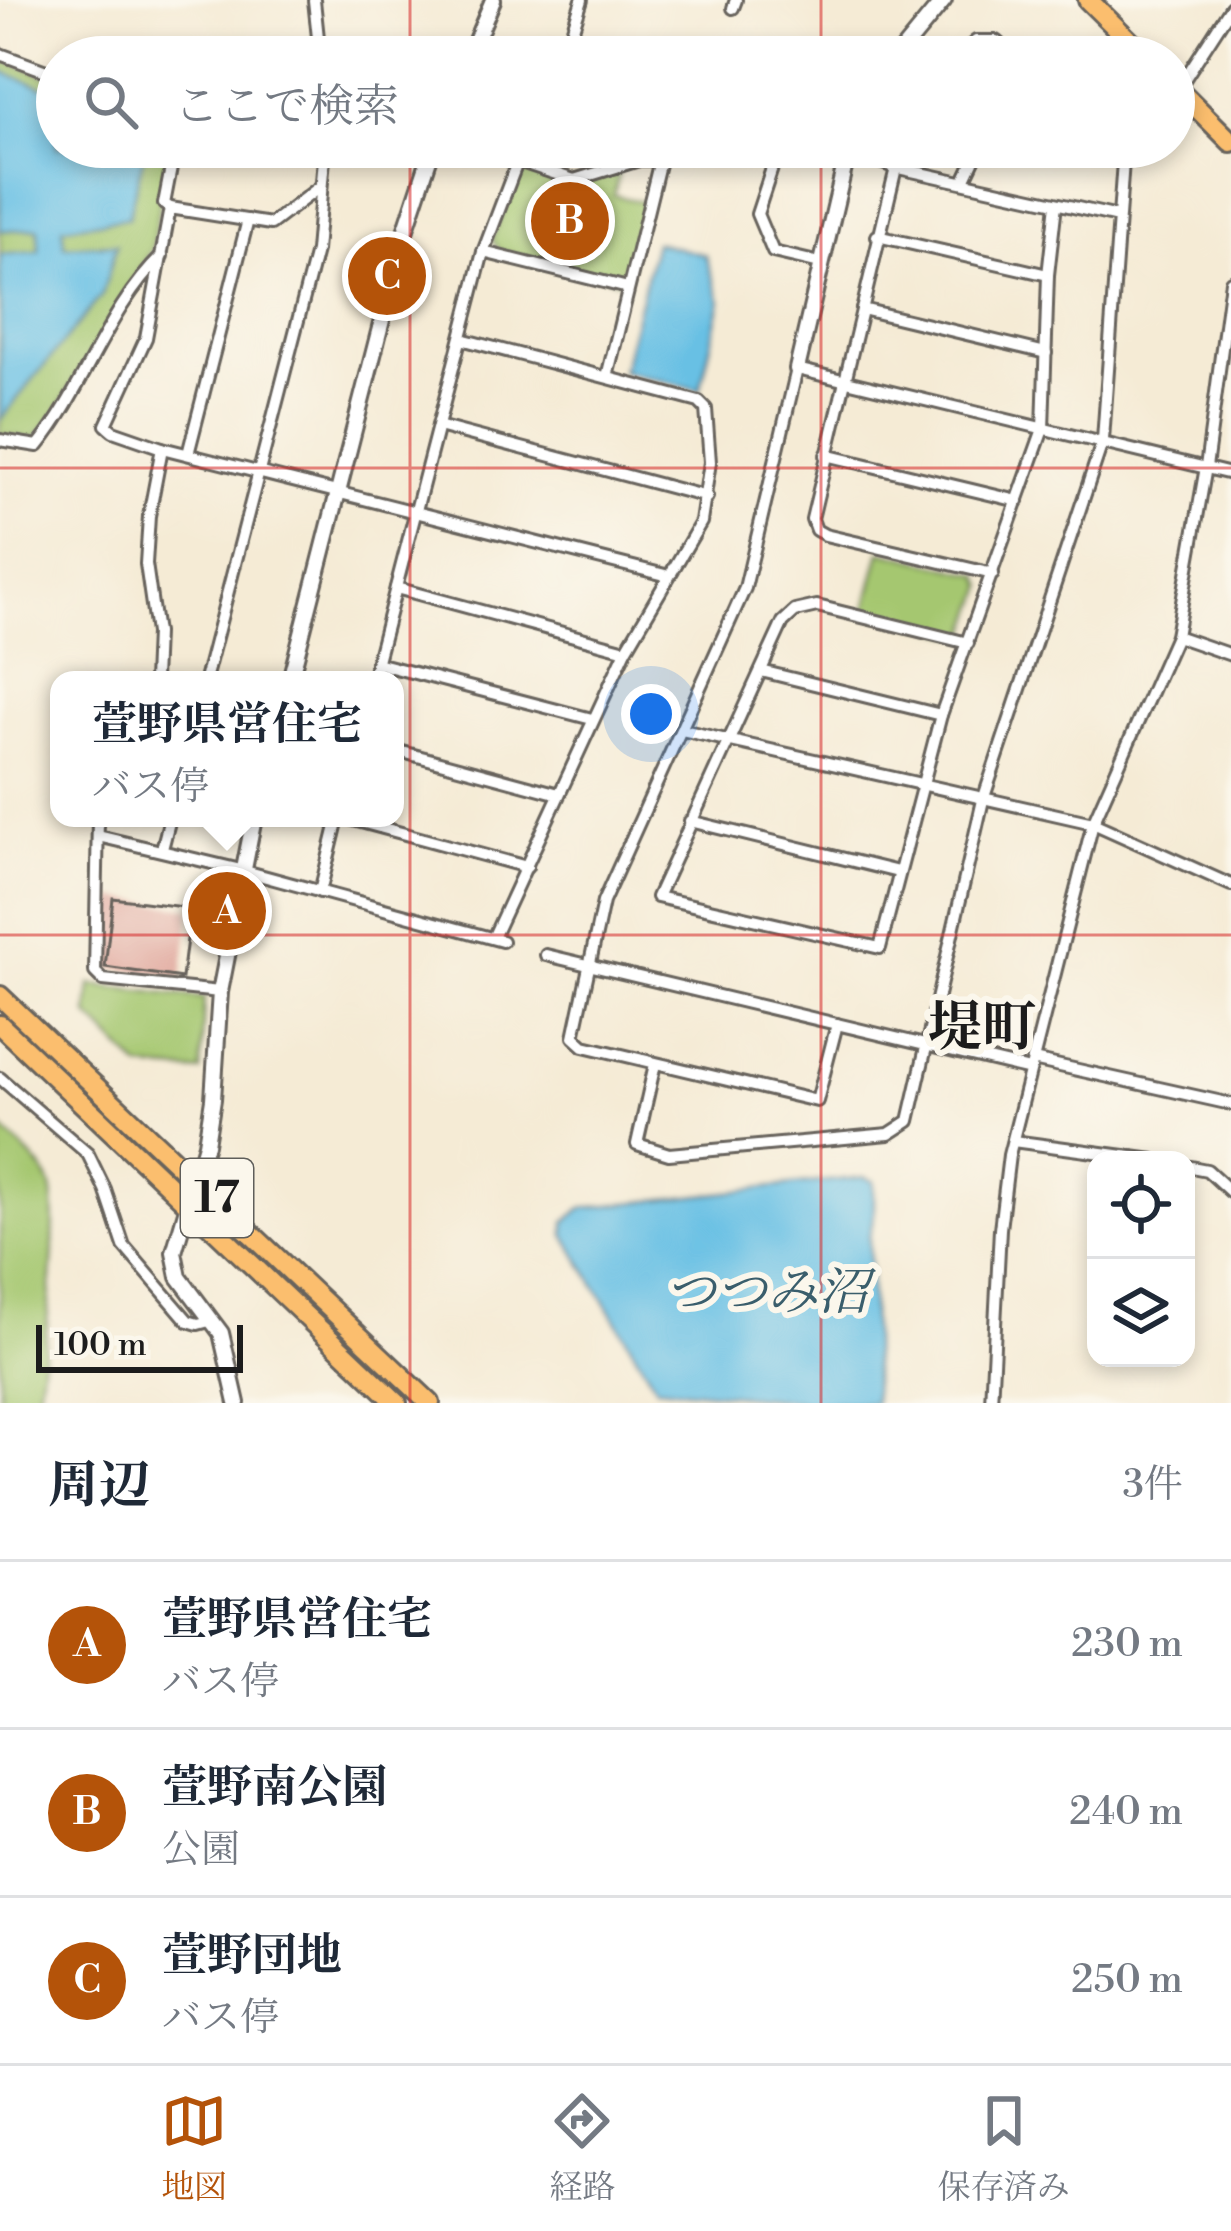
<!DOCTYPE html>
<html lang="ja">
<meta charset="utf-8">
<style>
:root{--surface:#fff;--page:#f6f6f7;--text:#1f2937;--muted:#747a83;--line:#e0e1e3;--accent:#b45309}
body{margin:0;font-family:"Libre Bodoni","Noto Serif JP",serif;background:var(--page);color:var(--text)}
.controls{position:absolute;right:36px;bottom:36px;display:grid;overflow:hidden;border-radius:24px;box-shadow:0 6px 18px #0003}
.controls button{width:108px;height:108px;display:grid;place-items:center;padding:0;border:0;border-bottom:3px solid var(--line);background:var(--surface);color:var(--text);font:60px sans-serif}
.scale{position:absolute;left:36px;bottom:30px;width:207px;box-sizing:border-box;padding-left:12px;border:6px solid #1c1c1c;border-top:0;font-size:33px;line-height:42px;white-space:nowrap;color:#1c1c1c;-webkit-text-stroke:9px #fbf7ec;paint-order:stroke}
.you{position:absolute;left:651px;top:714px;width:42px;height:42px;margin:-30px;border:9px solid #fff;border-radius:50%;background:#1a73e8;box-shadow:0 0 0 18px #1a73e833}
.badge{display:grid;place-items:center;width:78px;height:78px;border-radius:50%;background:var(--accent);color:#fff;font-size:39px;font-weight:700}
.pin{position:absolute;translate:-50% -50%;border:6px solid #fff;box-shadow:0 3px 12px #0006}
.popup{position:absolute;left:50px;top:671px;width:354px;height:156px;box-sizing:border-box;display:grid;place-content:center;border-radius:24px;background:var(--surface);filter:drop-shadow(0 3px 9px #0005);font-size:39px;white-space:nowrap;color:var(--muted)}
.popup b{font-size:45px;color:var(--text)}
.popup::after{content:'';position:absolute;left:50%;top:100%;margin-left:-24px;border:24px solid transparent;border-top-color:var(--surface)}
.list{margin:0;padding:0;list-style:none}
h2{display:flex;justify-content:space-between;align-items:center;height:156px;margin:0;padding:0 48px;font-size:51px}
h2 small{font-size:39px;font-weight:400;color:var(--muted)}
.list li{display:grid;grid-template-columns:78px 1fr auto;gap:36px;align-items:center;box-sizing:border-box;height:168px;padding:0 48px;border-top:3px solid var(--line)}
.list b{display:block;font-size:45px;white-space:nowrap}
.list p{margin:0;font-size:39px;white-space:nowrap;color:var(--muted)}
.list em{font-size:39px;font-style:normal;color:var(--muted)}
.icon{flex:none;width:66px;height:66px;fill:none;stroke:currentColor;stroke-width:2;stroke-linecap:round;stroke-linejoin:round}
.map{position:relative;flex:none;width:1231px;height:1403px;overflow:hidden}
.search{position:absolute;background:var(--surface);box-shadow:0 6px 18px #0003;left:36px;right:36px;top:36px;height:132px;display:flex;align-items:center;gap:30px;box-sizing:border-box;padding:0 42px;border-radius:66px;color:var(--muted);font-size:45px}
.sheet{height:660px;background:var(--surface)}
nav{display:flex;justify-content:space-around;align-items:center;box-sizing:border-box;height:168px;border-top:3px solid var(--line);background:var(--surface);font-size:33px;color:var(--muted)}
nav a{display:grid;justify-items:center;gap:6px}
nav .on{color:var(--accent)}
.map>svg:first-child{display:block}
.green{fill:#a5c770;stroke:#607246;stroke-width:3}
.water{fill:#67c0e4;stroke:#426e80;stroke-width:3}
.building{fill:#dd9c92}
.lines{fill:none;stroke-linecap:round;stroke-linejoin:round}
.minor-casing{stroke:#68645d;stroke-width:16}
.tertiary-casing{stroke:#68645d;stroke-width:20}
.primary-casing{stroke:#68645d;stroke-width:24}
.trunk-casing{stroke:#68645d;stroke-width:24}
.minor{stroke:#fff;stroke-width:10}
.tertiary{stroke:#fff;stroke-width:14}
.primary{stroke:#fbbe6e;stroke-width:18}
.trunk{stroke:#fbbe6e;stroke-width:18}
.grid{fill:none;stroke:#d62828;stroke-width:3;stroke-opacity:0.55}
.labels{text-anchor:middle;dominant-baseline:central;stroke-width:12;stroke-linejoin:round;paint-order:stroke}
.shield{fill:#fbf7ec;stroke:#5f5e5a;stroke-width:3}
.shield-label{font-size:45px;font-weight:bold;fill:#1c1c1c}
.water-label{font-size:51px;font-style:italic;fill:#3a5e6c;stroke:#fbf7ec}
.quarter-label{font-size:54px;font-weight:bold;fill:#1c1c1c;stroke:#fbf7ec}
</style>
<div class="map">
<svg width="1231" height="1403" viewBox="0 0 1231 1403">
<rect width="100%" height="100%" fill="#fbf7ec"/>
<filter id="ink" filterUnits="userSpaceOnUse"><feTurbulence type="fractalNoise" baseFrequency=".00833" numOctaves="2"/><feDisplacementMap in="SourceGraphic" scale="24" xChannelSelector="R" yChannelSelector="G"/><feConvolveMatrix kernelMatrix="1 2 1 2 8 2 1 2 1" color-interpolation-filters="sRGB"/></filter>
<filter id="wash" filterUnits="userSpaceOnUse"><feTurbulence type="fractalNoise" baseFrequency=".004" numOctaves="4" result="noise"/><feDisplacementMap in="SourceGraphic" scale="48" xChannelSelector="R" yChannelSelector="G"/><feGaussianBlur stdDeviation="2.7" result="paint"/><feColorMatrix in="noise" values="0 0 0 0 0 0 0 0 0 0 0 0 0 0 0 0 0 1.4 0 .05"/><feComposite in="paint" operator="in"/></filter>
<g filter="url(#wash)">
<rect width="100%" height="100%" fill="#f5ebd5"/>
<g class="green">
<polygon points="0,59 57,80 57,147 169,147 152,249 54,416 34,439 0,434"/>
<polygon points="525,165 570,186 619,171 614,195 645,203 628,274 620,281 500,251 492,240 518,170"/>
<polygon points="881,551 980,575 985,586 968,633 959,636 865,613"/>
<polygon points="91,985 204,998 201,1072 140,1068 88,1015"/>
<path d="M 0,1127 C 17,1143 41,1162 50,1184 C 61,1214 44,1367 36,1403 L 0,1403 Z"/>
</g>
<g class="water">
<polygon points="0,71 57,92 57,147 146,147 128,218 63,227 64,246 117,244 102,295 0,420 0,255 39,251 38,228 0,231"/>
<polygon points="655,242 705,255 721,301 700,390 622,371"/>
<polygon points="864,1177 874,1181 874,1215 869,1237 874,1403 820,1403 656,1387 565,1235 565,1222 583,1208"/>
</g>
<g id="blocks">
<polygon class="building" points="113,898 191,908 182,978 105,967"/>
</g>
</g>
<g filter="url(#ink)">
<use href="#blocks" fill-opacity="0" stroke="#68645d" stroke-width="3"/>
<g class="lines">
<g class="minor-casing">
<g id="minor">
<polyline points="314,0 320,57"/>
<polyline points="733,8 736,0"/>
<polyline points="0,54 57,75"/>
<polyline points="564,57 582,0"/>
<polyline points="958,57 976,41 996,41 1014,57"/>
<polyline points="1178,89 1231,7"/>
<polyline points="175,147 164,204 170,208 146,338 106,425 113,431 162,448 669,576"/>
<polyline points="476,147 574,180 639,160 656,160 659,164 607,377"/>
<polyline points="779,147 757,214 773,252 820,263"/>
<polyline points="901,147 812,519 816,530 825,535 993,574"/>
<polyline points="848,151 894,167 1118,217"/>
<polyline points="964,181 980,147"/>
<polyline points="170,208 271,224 321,186"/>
<polyline points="877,236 1048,275"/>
<polyline points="483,252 628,288"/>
<polyline points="862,309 1046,353"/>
<polyline points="461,339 699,402 706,409 710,462 701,522 626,650 493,938"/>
<polyline points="438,426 707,497"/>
<path d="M 0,440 L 38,446 C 85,388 107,309 162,256"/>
<polyline points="188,454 248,220"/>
<polyline points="826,455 1018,501"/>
<polyline points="396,588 626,650"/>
<polyline points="1176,636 1231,655"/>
<polyline points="968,643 817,606 795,611 783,622 657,897 880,948 941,715 1043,429 1048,275 1056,204"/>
<polyline points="376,663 592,719"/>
<polyline points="761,671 941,715"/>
<polyline points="154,680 156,633 146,564 149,516 162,448"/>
<polyline points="205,680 316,251 325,147"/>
<polyline points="372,680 483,252 523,147"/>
<polyline points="682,730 1093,823 1231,885"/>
<polyline points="395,750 559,794"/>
<polyline points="98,818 95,972 103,980 220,992"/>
<polyline points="346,818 527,867"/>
<polyline points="690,821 898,872"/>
<polyline points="98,836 241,870 502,941"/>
<polyline points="162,849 170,818"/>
<polyline points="320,892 338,818"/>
<polyline points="546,955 1030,1070"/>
<polyline points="837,1024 817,1101 584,1046 574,1037 603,902 745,588 797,369 1231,474"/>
<polyline points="1033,1060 1231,1104"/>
<polyline points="655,1064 637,1144 669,1154 889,1134 909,1121 983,800 1103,440 1124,147"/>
<polyline points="0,1078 88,1154 105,1189 124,1246 188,1321 198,1324 213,1320"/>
<polyline points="1013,1141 1154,1160"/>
<polyline points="1186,1166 1207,1170 1231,1192"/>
<polyline points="991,1403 1000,1229 1009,1155 1093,823 1176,636 1206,467 1231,281"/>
</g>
</g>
<g class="tertiary-casing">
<g id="tertiary">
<polyline points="469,57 493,0"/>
<polyline points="897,57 944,0"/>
<polyline points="797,369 849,147"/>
<polyline points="290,680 403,238 433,147"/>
<polyline points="237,1403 221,1333 179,1277 174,1252 206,1144 213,1099 220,992 254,818"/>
</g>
</g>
<g class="primary-casing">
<g id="primary">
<polyline points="1088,0 1146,57"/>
<polyline points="1174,85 1231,142"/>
</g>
</g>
<g class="trunk-casing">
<g id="trunk">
<polyline points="0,996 430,1403"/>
<polyline points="0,1025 397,1403"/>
</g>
</g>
<use href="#minor" class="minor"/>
<use href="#tertiary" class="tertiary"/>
<use href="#primary" class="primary"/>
<use href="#trunk" class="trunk"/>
</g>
</g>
<path class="grid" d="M 410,0 L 410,57M 821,0 L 821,57M 410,147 L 410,1403M 821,147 L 821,1403M 0,468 L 1231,468M 0,935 L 1231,935"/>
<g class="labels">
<rect class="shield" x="181" y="1159" width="72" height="78" rx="9"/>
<g class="shield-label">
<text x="217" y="1198">17</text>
</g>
<g class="water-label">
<text x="767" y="1294">つつみ沼</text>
</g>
<g class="quarter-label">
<text x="982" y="1029">堤町</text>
</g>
</g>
</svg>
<div class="controls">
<button><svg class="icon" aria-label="locate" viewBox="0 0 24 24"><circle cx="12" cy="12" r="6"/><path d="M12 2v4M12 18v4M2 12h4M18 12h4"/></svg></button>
<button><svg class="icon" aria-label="layers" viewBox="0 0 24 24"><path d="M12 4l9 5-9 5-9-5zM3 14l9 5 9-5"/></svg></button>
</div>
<div class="scale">100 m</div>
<div class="you"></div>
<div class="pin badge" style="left:227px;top:911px">A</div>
<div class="popup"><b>萱野県営住宅</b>バス停</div>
<div class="pin badge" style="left:570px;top:221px">B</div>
<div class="pin badge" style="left:387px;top:276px">C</div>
<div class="search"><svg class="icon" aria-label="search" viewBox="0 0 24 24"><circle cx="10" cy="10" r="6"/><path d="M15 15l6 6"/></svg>ここで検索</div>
</div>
<section class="sheet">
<h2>周辺<small>3件</small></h2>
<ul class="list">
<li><span class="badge">A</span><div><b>萱野県営住宅</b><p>バス停</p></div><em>230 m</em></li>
<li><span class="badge">B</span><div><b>萱野南公園</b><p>公園</p></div><em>240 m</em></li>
<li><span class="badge">C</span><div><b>萱野団地</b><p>バス停</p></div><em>250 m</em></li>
</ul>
</section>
<nav>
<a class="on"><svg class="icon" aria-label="map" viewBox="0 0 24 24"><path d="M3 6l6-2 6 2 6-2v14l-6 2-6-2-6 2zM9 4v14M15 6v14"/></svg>地図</a>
<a><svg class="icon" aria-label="directions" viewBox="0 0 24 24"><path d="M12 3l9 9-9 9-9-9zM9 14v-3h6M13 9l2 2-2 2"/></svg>経路</a>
<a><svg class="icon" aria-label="saved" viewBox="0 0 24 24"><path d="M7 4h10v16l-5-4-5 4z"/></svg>保存済み</a>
</nav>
